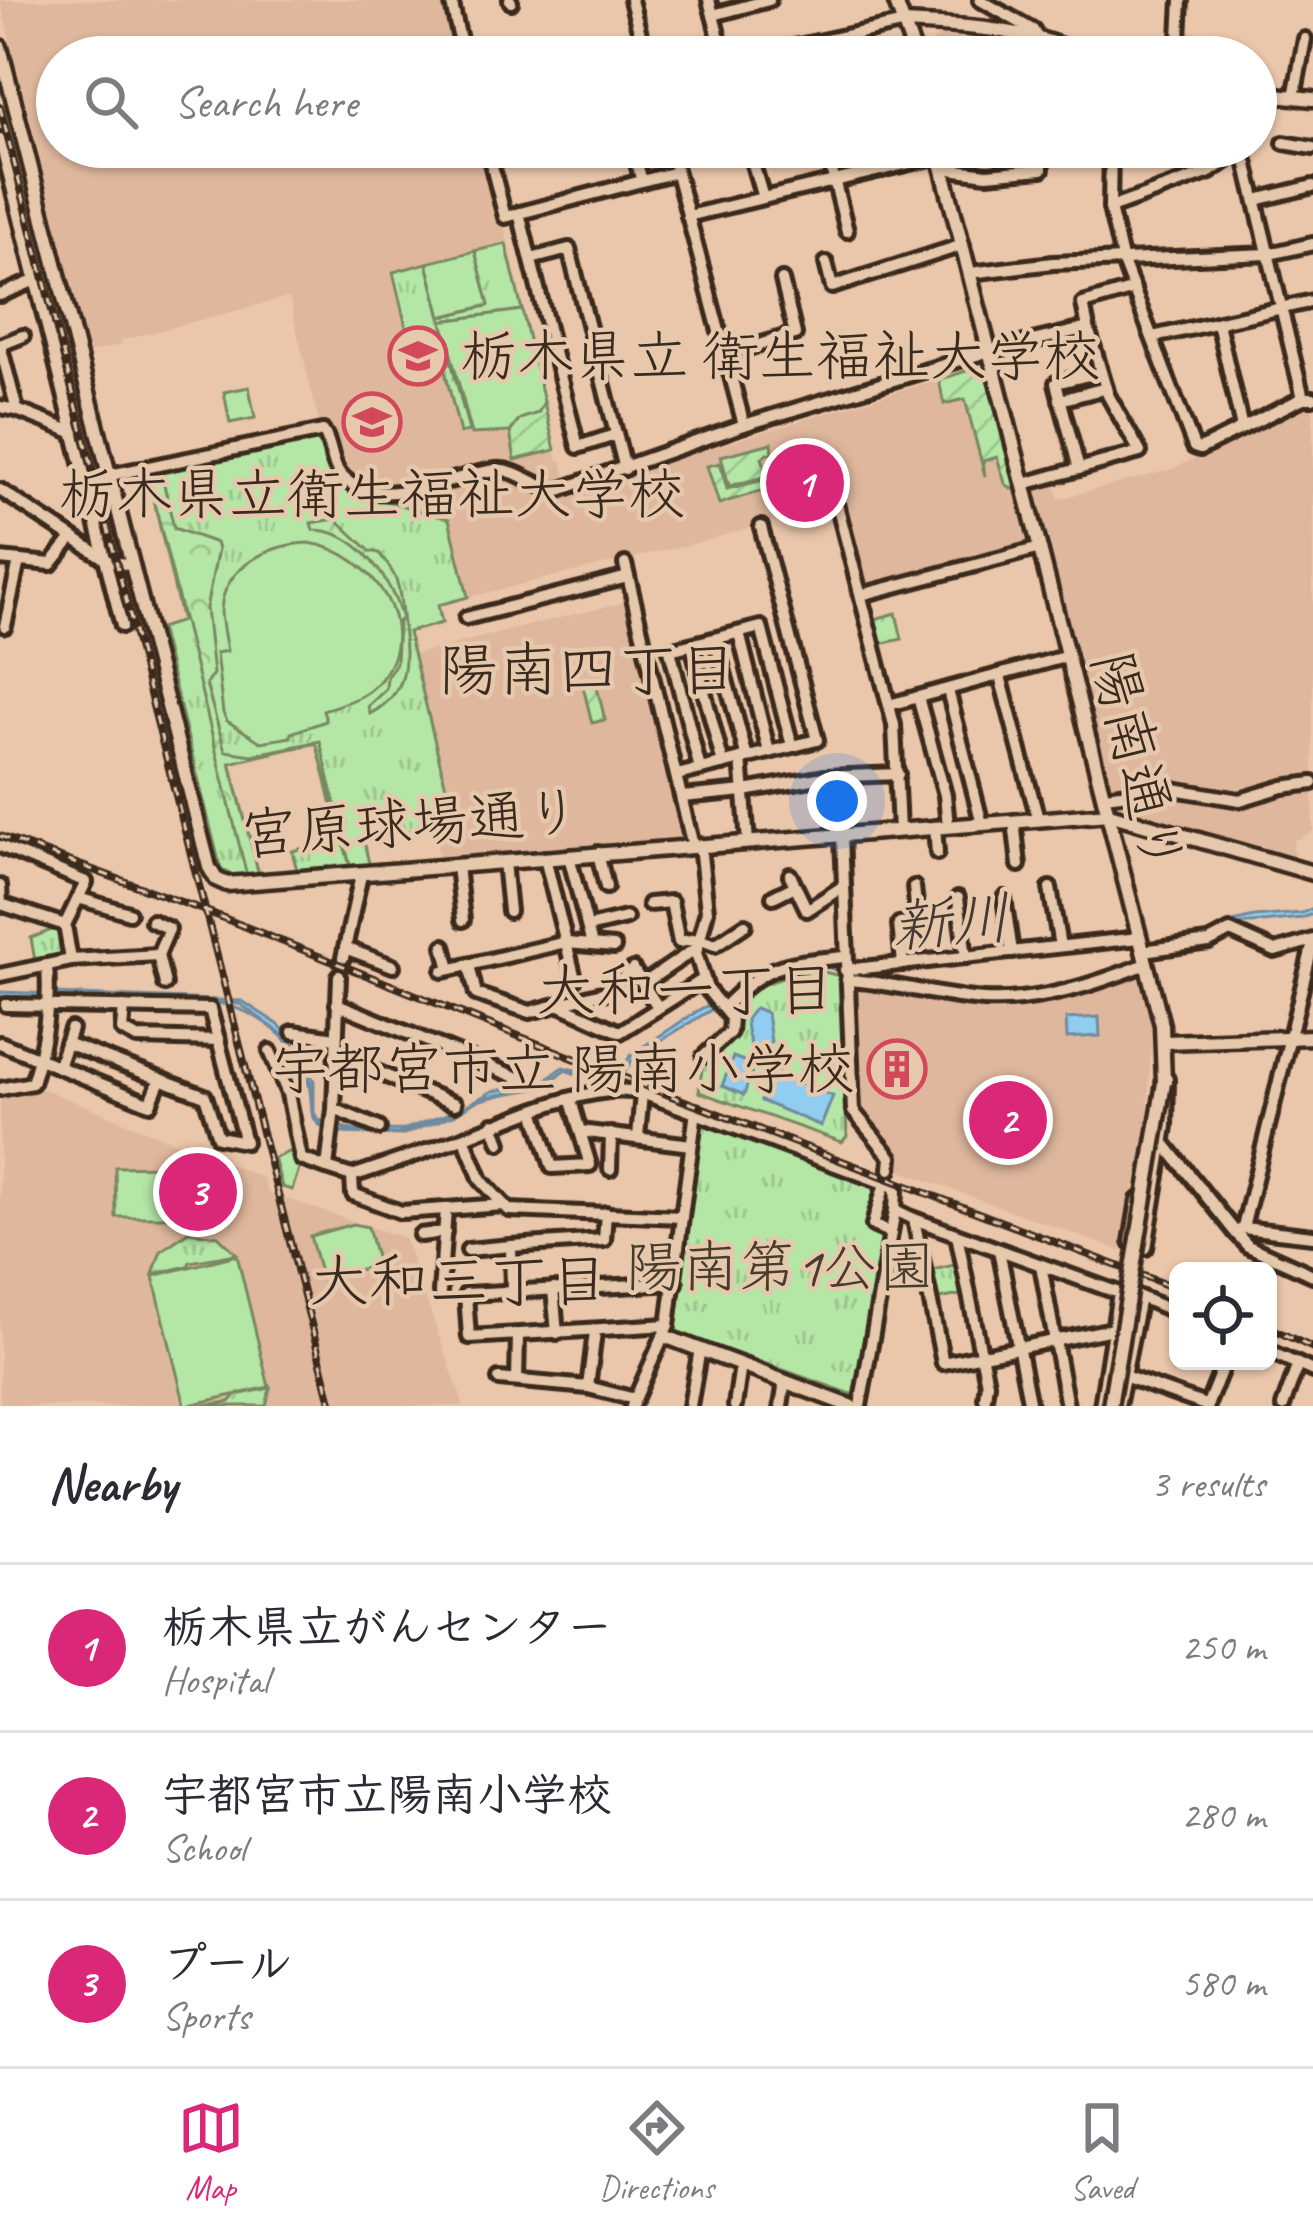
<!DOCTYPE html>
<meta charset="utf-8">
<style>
:root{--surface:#fff;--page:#f2f2f3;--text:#2b2b33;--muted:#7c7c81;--line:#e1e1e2;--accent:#db2777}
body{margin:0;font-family:Caveat,"Klee One",sans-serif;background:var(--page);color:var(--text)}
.controls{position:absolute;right:36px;bottom:36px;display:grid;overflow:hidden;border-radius:18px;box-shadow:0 3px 9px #0004}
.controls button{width:108px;height:108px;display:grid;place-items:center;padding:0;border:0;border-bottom:3px solid var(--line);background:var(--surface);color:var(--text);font:60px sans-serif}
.you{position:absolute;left:837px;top:801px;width:42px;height:42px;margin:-30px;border:9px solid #fff;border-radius:50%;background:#1a73e8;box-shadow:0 0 0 18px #1a73e833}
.badge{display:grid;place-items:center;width:78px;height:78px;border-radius:50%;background:var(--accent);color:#fff;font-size:39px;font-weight:700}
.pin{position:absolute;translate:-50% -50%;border:6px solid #fff;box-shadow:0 3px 12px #0006}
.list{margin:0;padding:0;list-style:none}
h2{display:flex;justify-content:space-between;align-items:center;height:156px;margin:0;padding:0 48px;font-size:51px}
h2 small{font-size:39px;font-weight:400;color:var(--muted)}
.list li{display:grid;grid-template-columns:78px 1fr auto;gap:36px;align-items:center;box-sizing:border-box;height:168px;padding:0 48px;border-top:3px solid var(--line)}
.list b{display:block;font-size:45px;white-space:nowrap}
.list p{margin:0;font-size:39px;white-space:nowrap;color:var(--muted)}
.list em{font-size:39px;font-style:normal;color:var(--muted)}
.icon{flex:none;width:66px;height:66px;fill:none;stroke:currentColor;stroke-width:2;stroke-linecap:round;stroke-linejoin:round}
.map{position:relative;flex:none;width:1313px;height:1406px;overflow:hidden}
.search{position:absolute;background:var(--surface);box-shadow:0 3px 9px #0004;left:36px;right:36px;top:36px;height:132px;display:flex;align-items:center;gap:30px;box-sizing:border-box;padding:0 42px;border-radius:66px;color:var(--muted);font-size:45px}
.sheet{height:660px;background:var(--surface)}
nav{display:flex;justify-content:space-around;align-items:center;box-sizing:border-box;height:168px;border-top:3px solid var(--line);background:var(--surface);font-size:33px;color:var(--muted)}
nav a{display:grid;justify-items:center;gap:6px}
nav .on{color:var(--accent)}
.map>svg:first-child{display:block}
.built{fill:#deb79d}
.grass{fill:url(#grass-tufts);stroke:#788862;stroke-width:3}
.forest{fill:url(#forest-crowns);stroke:#788862;stroke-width:3}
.garden{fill:url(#garden-furrows);stroke:#788862;stroke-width:3}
.pitch{fill:#b4e6a6;stroke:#788862;stroke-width:3}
.water{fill:#91ccf1;stroke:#6f8b9d;stroke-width:3}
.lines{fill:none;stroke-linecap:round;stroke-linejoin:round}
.stream{stroke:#6f8b9d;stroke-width:3}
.minor-casing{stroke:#3b2a1e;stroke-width:20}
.tertiary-casing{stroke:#3b2a1e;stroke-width:21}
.minor{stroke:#e6c8ac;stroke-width:10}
.tertiary{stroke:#e6c8ac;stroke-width:12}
.rail-casing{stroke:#3b2a1e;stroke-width:8}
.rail{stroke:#e6c8ac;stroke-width:3;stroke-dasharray:9;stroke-linecap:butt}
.tertiary-bridge-casing{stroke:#3b2a1e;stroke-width:21;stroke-linecap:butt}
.tertiary-bridge{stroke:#e6c8ac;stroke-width:12}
.labels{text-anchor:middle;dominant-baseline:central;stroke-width:9;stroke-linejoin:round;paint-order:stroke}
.poi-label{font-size:57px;fill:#3b2a1e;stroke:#e6c8ac;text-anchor:start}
.street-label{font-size:57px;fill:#3b2a1e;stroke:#e6c8ac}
.park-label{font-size:57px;fill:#473d2c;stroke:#e6c8ac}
.neighbourhood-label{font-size:60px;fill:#3b2a1e;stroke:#e6c8ac}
.water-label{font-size:60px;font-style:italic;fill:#443a33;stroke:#e6c8ac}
</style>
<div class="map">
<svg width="1313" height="1406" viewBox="0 0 1313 1406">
<defs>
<pattern id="grass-tufts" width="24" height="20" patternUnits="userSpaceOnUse" patternTransform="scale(3)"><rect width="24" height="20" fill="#b4e6a6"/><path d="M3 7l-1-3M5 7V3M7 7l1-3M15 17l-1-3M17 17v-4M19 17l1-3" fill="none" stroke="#9cc58e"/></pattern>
<pattern id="forest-crowns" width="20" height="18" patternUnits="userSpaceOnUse" patternTransform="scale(3)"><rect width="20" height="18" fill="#b4e6a6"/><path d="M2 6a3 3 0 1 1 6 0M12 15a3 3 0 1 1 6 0" fill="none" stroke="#9cc58e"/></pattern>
<pattern id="garden-furrows" width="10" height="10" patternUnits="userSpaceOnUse" patternTransform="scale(3)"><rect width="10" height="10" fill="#b4e6a6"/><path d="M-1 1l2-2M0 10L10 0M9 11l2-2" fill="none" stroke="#9cc58e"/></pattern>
</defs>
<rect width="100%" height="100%" fill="#eac6aa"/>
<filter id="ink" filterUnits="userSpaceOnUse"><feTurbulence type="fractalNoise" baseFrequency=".00833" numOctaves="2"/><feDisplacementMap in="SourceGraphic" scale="24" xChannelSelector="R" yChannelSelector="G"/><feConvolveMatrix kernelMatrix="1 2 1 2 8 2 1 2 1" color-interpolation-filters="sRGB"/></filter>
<g filter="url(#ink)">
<g class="built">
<polygon points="0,0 450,0 464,57 57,57 57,147 486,147 558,461 562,461 567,482 550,485 498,465 401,489 353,478 339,463 330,425 320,426 289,297 122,340 122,344 89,353"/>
<polygon points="941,34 983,36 982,57 930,57 927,47"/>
<polygon points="978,367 989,384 1031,546 863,589 838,503 704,541 468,597 449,520 425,510 422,495 500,476 548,494 570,491"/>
<polygon points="1313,402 1313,831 1293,841 1294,860 1117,810 1036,505 1045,501 1035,503 1031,487 1054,480 1059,499 1173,469"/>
<polygon points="629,601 685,839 441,862 432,830 456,824 414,654"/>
<polygon points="1139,976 1152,1025 1147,1131 1121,1251 896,1169 893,1150 859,1109 856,1099 853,993 858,985 988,1010 1066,999 1113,988"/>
<polygon points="36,1086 263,1178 268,1193 404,1238 464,1406 0,1406 0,1093"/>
</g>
<g class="grass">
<polygon points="506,244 522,310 442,321 447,344 412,352 393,272 427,263 441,317 488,306 475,251"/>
<polygon points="449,353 469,431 460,433 441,355"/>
<polygon points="249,387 255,418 230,423 224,392"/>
<polygon points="307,438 323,444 334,486 449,519 468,597 438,605 442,623 408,632 454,820 364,841 370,868 298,874 292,851 340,839 317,743 230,762 259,875 236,877 221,869 160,628 182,621 147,472"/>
<polygon points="896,613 902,639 880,644 874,619"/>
<polygon points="59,927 66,954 35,961 31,938"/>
<path d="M 816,970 L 840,976 L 847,1136 L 842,1142 L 699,1092 L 703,1061 L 733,1032 L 734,1016 L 730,1008 C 751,983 785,977 816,970 Z"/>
<polygon points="703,1118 878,1185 867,1212 867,1223 885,1243 857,1396 676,1332 699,1121"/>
<polygon points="295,1149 301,1163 292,1190 282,1187 274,1158"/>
<polygon points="188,1232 218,1236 237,1254 190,1262 188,1266 153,1274 161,1251"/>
<polygon points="959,1264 965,1294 934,1300 928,1271"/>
<polygon points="270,1388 266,1406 195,1406 230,1402 236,1395"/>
</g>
<g class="forest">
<polygon points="155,471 162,476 174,528 216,543 218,549 206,608 213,674 206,684 225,751 252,755 320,741 351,870 316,742 230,763 259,875 247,876 147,472"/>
<path d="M 336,519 L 370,551 L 379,553 C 402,581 399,590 403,624 C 407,666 409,692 370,714 L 368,706 L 386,689 L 387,677 L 396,663 L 398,622 L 402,618 C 390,579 359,530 313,530 L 311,523 Z"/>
</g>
<g class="garden">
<polygon points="978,367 989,384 1016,488 1011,489 1005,483 997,457 983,461 985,476 965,399 944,404 939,380"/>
<polygon points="544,402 555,450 515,460 510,432 520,419 538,412"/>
<polygon points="772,443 773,454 767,453 762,458 768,476 729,486 721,456"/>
<polygon points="720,463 727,489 768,479 771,488 719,504 707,466"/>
<polygon points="595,679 605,720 592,723 582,682"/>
</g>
<g class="pitch">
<polygon points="475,251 489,305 441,317 427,263"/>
<polygon points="522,310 544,402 538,413 520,419 510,432 472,434 442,321"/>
<path d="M 309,543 C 373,552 429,631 375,686 C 361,700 341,704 323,710 L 326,721 L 291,733 L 291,737 L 261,742 L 227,721 L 223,713 L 216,653 L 227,651 C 225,639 222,626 221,613 C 221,567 270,544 309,543 Z"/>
<polygon points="167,1166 168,1217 116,1217 115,1167"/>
<polygon points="170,1166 228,1167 227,1217 170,1216"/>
<polygon points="353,1224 368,1227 378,1265 322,1279 310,1236"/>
<polygon points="237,1255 269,1387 185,1406 153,1276"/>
</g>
<g class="water">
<polygon points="1313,908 1313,914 1302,918 1232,925 1202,938 1153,944 1207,935 1225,924 1254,917 1302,913"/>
<polygon points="0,992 242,1001 279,1025 289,1036 314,1081 314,1113 319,1120 355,1131 403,1130 458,1110 493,1091 541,1084 563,1067 614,1079 632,1054 702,1008 716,1003 717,1006 634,1057 619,1081 608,1083 566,1070 540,1088 481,1098 459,1112 398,1134 354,1133 318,1123 312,1113 311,1083 285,1036 240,1004 0,996"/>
<path d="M 755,1008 L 767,1013 L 771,1042 L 762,1050 L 752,1047 C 748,1039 746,1026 746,1019 Z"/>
<polygon points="1099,1017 1100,1036 1067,1038 1066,1019"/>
<polygon points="733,1057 754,1065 744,1095 722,1086"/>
<polygon points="772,1071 833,1096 821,1126 761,1101"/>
<rect x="176" y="1178" width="45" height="32"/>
</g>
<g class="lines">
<g class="stream">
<polyline points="1118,945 1138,946"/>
<polyline points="820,965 840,971"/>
<polyline points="774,975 805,967"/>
<polyline points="137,1000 157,1000"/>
<path d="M 215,1002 C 259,1011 303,1042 310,1090 C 313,1110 308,1121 329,1131"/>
<polyline points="553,1079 565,1070 607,1085 618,1078"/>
<polyline points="473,1102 516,1091"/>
<polyline points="338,1133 402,1135 456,1114"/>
</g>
<g class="minor-casing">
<g id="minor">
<polyline points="451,0 464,57"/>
<polyline points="510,0 511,2"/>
<polyline points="631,0 646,57"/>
<polyline points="709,0 724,57"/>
<polyline points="980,0 1033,30 1037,37 1032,57"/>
<polyline points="713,15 769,0"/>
<polyline points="525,47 527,57"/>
<polyline points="626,57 645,52"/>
<polyline points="748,57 905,23"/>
<polyline points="1178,57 1181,0"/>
<polyline points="1294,97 1305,39"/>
<polyline points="0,139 122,626"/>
<polyline points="1284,143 1313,148"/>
<polyline points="487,147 505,217 676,172"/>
<polyline points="632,147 642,181"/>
<polyline points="670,147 744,425"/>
<polyline points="748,147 763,198"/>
<polyline points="826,147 847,231"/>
<polyline points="876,147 882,170"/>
<polyline points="1111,147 1110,208 1123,262 1194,447 1200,449 1303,398 1313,398"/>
<polyline points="942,168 987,174 1042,169 1042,147"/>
<polyline points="1256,200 1313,186"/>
<polyline points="1110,208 1210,172 1233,156 1245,157 1303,398"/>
<polyline points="519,213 578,447 615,435"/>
<polyline points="688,216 939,156"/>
<polyline points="531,259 569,249 625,469"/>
<polyline points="826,263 832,287 963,245"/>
<polyline points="970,273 1053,263 1269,254 1313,244"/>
<polyline points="0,295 36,280"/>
<polyline points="1218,323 1242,428"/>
<polyline points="1088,328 1083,304 1134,289"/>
<polyline points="1153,337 1313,301"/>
<polyline points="0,345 17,410"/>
<polyline points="0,345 23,336"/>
<polyline points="725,355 795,334 782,280"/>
<polyline points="1060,400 1106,388"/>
<polyline points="0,407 17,410 75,433"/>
<polyline points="1079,469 1056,383 1101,372"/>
<path d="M 110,475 L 323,431 C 332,443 330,461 340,474 C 375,516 455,474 496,470 C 518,468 536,489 559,490 L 744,425 L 990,351 L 1088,328 L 1108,395 L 1140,452 L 1024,484"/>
<polyline points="0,490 107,560 133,566"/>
<polyline points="838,508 894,725 899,830"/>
<polyline points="0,559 51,564 72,538"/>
<polyline points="625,564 693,846"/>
<polyline points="861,595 1040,548"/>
<polyline points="466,618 628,577"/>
<polyline points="5,626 19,561"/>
<polyline points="739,633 769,752"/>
<polyline points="715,639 747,758"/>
<polyline points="692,645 723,764"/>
<polyline points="1000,676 1038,819"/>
<polyline points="948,690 982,824"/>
<polyline points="918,697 945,795 948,826"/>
<polyline points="889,705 1068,656"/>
<polyline points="741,759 748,842"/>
<polyline points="700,769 670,650 761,627 792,746"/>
<polyline points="677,775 817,740 761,527"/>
<polyline points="1105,796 1167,788 1240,800 1283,787 1313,783"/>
<polyline points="682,797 744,791 824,777 898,774"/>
<polyline points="1014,821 1019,865"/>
<polyline points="935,827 937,853"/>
<polyline points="842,835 853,1111 891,1157 890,1169"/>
<polyline points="700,845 707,911 696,953 707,989 731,1018 730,1032 704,1056"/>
<polyline points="0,846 86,882 65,925 71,960"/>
<polyline points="598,853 606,887"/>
<polyline points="569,856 591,941"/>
<polyline points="545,858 575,979"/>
<polyline points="504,862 509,911"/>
<polyline points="457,866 463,920"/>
<polyline points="790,875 807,910 842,887"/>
<polyline points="0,886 1,904 65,925"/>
<polyline points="1050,888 1060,946"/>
<polyline points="773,897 795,886"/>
<polyline points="78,898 129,913"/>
<polyline points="958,898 966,957"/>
<polyline points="1004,898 1012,952"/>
<polyline points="649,904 671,902 679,942 698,939 715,945 745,925"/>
<polyline points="152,921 169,929 158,955"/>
<polyline points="588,927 626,918"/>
<polyline points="567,943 614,947"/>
<polyline points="444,946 450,969"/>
<polyline points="345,948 393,966"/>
<polyline points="1143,951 1209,942 1230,931 1275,951 1313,940"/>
<polyline points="343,958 361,875"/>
<polyline points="903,964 899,924 918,922 914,887"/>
<polyline points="469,965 476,994 530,1012 606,992 633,969 658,1007"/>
<polyline points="845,970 1139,938"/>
<polyline points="443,971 566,942"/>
<polyline points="0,975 71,960 158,955 165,984"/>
<polyline points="339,976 334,1109 327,1168 352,1176 353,1194 401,1212 504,1205 509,1210 682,1217 696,1111"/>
<path d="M 847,980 C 893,982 938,997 984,1000 C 1039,1003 1096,984 1146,964"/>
<polyline points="643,984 698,947"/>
<polyline points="337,1004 526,1081"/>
<polyline points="6,1005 210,1009 245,1142 218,1137 205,1096 66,1043"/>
<polyline points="560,1005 620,1032 704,979"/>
<polyline points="124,1007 122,1030 137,1038 219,1040"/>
<path d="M 723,1008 C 766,963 784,963 844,957"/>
<polyline points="293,1032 336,1038"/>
<polyline points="0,1043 150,1104 160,1080"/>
<polyline points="270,1051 288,1094 301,1159 327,1168"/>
<polyline points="335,1055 455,1104"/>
<polyline points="58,1067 71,1029"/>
<path d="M 0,1089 L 32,1083 C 45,1042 50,1008 47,965"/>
<polyline points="334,1109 379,1128"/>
<polyline points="534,1110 552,1167 590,1165 571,1101"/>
<polyline points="493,1124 500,1143"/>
<polyline points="580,1131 691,1145"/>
<polyline points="638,1137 642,1093"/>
<polyline points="464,1138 481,1180 504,1205"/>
<polyline points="1163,1142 1236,1233 1243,1228 1313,1236"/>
<polyline points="610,1169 611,1134"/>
<path d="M 352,1176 C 388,1164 425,1152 460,1139 C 507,1121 594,1080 642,1093 L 892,1186 L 896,1190 L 895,1210 L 914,1219 L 1119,1293 L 1101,1406"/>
<polyline points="884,1187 873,1225 891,1233"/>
<polyline points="914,1219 943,1363 1113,1329"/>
<polyline points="1243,1228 1313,943"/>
<polyline points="1236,1233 1248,1246 1313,1275"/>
<polyline points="420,1235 445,1232"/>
<polyline points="957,1235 987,1383 985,1398"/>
<polyline points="1131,1242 1138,1200"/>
<polyline points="511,1246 604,1240 606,1213"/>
<polyline points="1146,1248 1166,1126 1167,1079"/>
<polyline points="468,1250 511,1246 512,1291"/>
<polyline points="999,1250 1030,1406"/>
<polyline points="1041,1265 1067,1406"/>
<polyline points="553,1289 557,1333"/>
<polyline points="440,1293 446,1209"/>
<polyline points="668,1325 469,1337 466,1294 676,1283"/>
<polyline points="1268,1351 1313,1371"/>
<polyline points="1124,1376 1208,1406"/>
<polyline points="499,1379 588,1387 635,1399"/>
<polyline points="517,1380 518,1335"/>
<polyline points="588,1387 595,1332"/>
<polyline points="632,1406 668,1325 682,1217"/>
<polyline points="690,1406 700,1349"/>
<polyline points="735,1406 741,1365"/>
<polyline points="781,1406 785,1381"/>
<polyline points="860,1406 895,1210"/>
<polyline points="1118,1406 1140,1297 1178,1313"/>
<polyline points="1207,1406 1225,1361"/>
<polyline points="1283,1406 1298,1364"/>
</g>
</g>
<g class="tertiary-casing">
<g id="tertiary">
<polyline points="895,0 916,57"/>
<path d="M 905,23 C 965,26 1030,28 1085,57"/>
<polyline points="0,47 209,867 216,879 227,884 1109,814 1313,873"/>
<polyline points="1256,93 1313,99"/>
<polyline points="937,147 1162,1025 1164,1083"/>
<polyline points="1165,1042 1313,1037"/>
<polyline points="664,1336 850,1406"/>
</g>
</g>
<use href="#minor" class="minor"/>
<use href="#tertiary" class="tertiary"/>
<g class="rail-casing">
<g id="rail">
<polyline points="0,107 332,1406"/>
<polyline points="0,836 211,913 601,1069 1178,1289"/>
<polyline points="1268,1327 1313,1348"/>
</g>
</g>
<use href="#rail" class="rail"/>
<g class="tertiary-bridge-casing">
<polyline id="tertiary-bridge" points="1110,1406 1164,1083"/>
</g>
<use href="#tertiary-bridge" class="tertiary-bridge"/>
</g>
</g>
<defs>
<g id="university-ring" transform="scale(3)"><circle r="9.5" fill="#e6c8ac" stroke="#d1495b" stroke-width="1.5"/><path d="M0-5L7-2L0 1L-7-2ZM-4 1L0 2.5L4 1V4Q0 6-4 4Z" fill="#d1495b"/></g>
<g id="school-ring" transform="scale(3)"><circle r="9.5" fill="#e6c8ac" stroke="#d1495b" stroke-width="1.5"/><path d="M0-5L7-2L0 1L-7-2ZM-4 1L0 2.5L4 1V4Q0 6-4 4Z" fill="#d1495b"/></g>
<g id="building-ring" transform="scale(3)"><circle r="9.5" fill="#e6c8ac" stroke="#d1495b" stroke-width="1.5"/><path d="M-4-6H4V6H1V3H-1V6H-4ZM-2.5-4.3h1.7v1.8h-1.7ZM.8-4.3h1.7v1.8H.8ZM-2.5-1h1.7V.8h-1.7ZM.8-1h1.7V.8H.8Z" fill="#d1495b"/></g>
</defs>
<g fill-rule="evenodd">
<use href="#university-ring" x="418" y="356"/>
<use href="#school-ring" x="372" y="422"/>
<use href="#building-ring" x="897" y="1069"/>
</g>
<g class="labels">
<g class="poi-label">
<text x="460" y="356">栃木県立 衛生福祉大学校</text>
<text x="372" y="494" text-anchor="middle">栃木県立衛生福祉大学校</text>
<text x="855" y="1069" text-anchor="end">宇都宮市立 陽南小学校</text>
</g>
<g class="street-label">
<text transform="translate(1138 763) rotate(76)">陽南通り</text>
<text transform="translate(411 823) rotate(-4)">宮原球場通り</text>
</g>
<g class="park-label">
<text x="780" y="1267">陽南第1公園</text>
</g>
<g class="neighbourhood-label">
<text x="588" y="670">陽南四丁目</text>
<text x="686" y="990">大和一丁目</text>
<text x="459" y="1281">大和三丁目</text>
</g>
<g class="water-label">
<text transform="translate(951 922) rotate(-5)">新川</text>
</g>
</g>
</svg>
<div class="controls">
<button><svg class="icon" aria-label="locate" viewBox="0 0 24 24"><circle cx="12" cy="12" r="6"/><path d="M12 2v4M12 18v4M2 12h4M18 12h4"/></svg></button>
</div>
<div class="you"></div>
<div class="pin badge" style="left:805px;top:483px">1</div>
<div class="pin badge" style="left:1008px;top:1120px">2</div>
<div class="pin badge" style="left:198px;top:1192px">3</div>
<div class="search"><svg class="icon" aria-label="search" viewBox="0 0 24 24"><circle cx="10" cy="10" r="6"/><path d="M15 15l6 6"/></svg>Search here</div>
</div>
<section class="sheet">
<h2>Nearby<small>3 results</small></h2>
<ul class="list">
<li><span class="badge">1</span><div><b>栃木県立がんセンター</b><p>Hospital</p></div><em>250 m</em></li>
<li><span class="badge">2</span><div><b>宇都宮市立陽南小学校</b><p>School</p></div><em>280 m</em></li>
<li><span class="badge">3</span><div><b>プール</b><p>Sports</p></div><em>580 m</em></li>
</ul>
</section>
<nav>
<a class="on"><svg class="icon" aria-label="map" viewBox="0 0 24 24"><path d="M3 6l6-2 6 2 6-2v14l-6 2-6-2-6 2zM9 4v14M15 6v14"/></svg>Map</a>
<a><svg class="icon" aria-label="directions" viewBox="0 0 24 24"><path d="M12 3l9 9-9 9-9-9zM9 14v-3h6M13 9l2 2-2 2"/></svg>Directions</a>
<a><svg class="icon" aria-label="saved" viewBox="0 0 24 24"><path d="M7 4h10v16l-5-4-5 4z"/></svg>Saved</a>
</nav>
